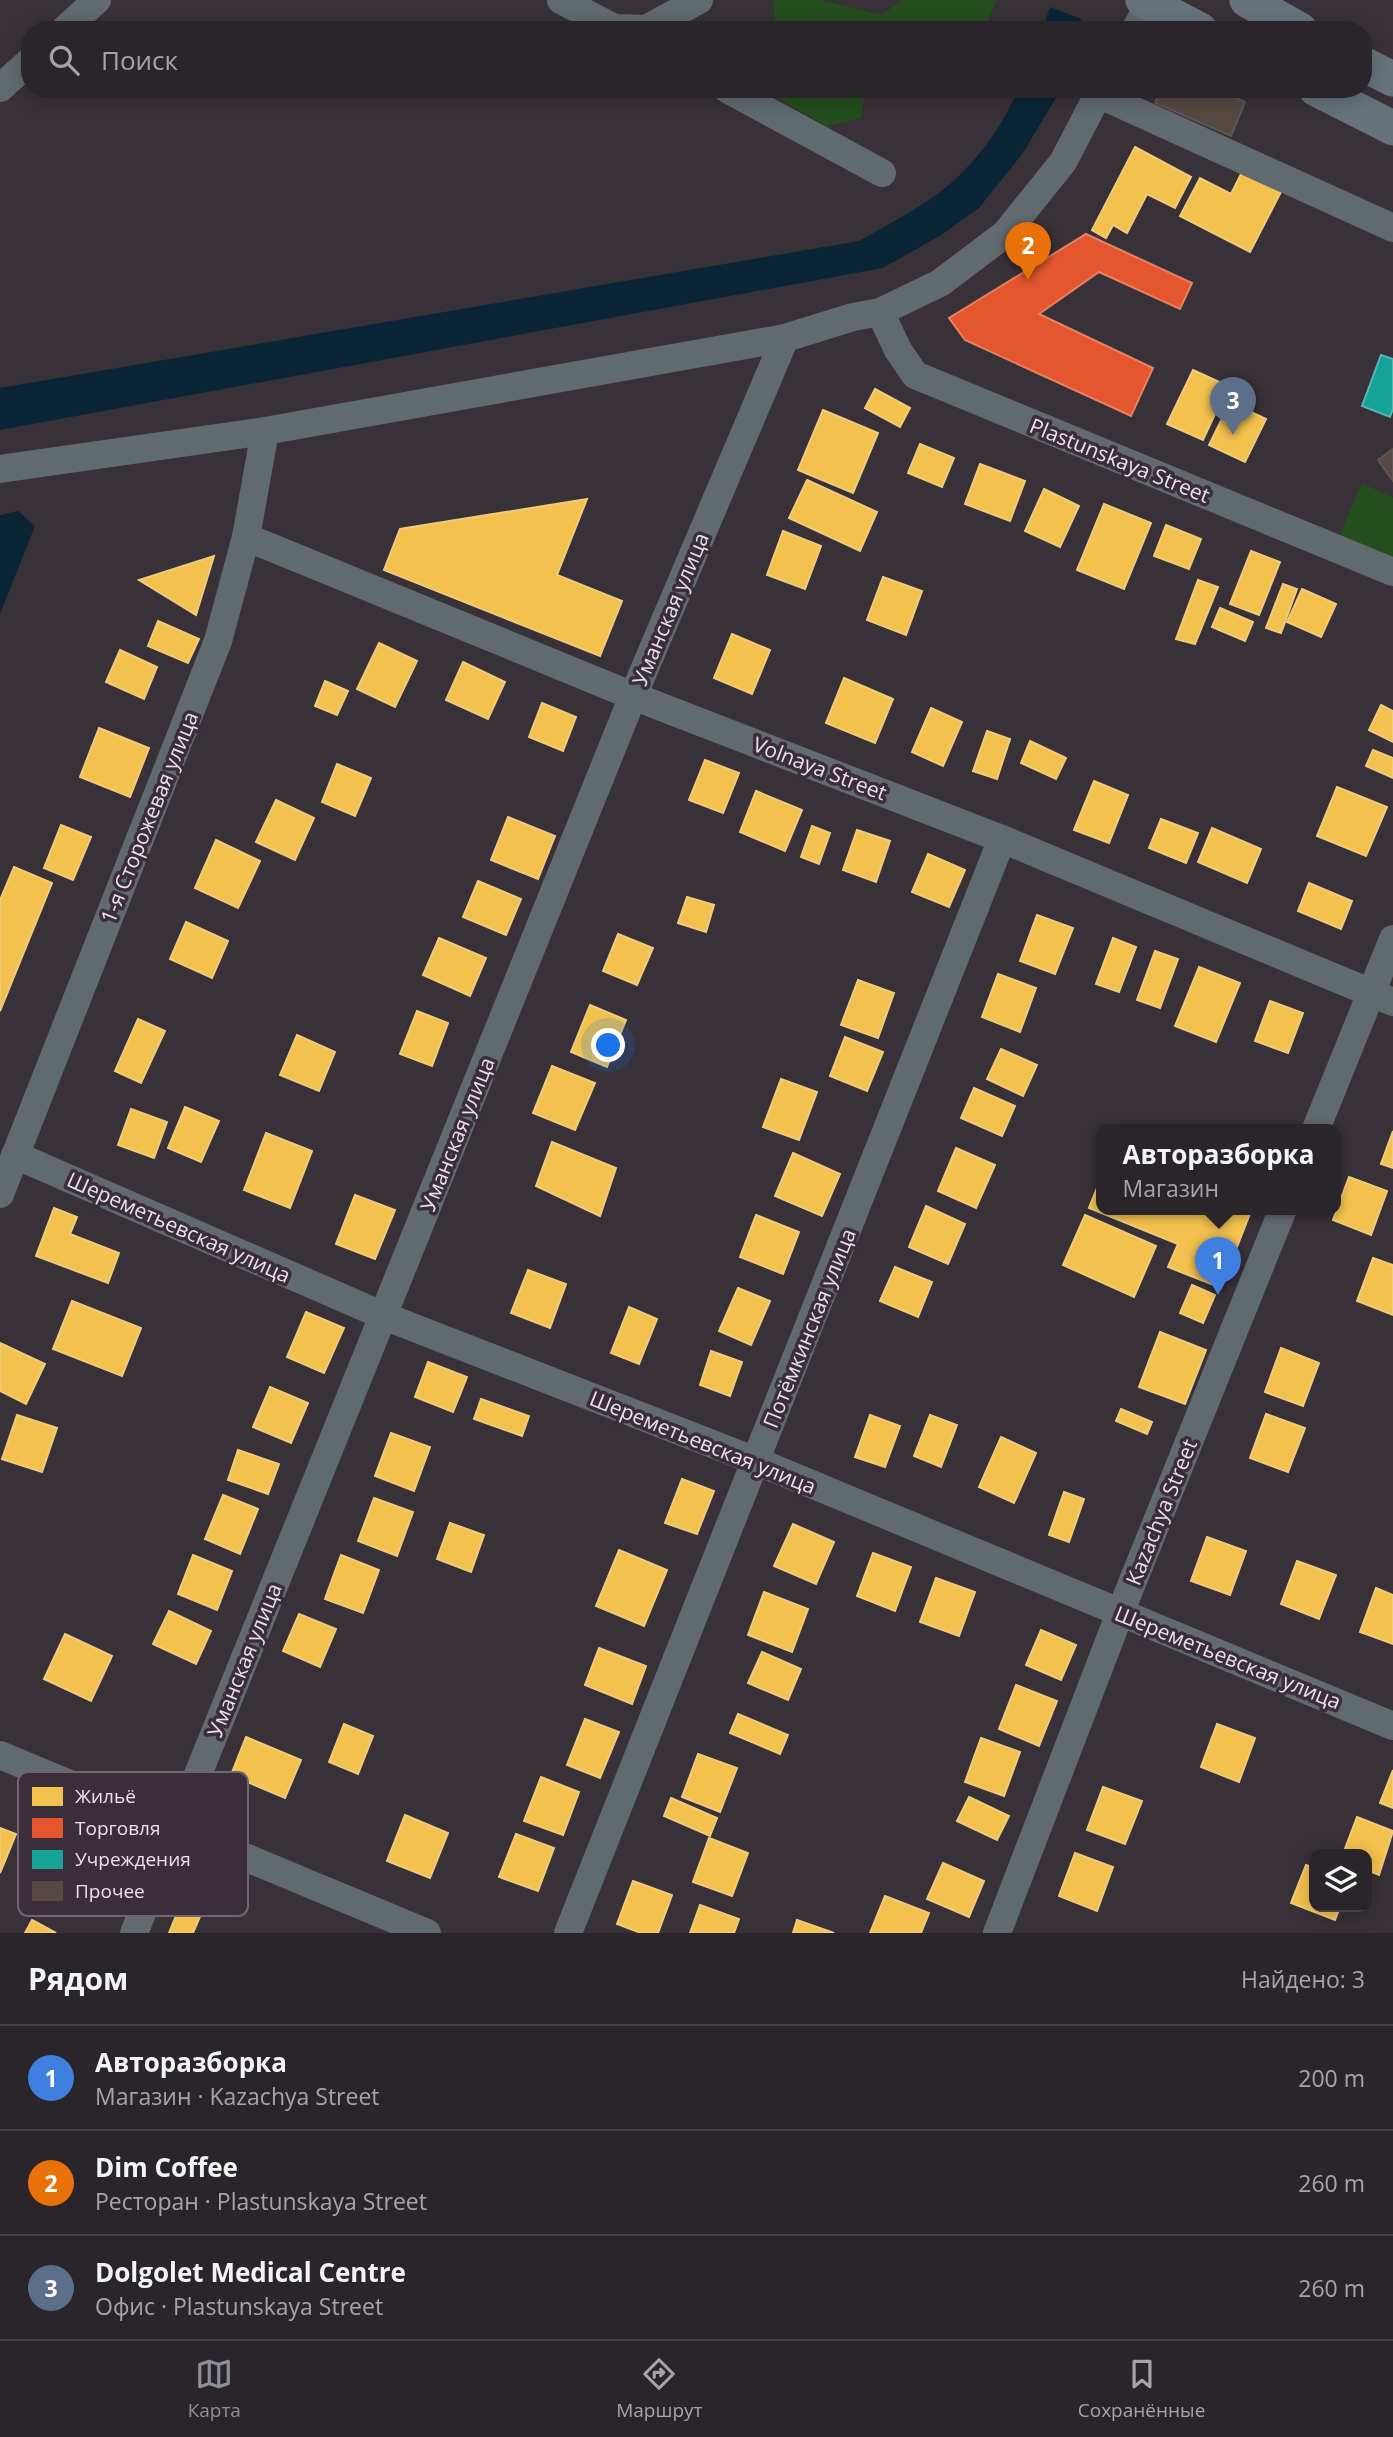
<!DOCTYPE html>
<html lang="ru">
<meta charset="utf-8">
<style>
:root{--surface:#2a252a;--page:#363136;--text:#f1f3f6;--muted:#a5a5a8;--line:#464247;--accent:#8c9099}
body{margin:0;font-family:"Open Sans",sans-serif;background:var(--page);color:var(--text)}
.controls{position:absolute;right:21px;bottom:21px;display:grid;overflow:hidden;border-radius:14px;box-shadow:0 4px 18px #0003}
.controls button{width:63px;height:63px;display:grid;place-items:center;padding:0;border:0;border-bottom:2px solid var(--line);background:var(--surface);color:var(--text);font:35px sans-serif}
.you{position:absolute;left:609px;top:1046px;width:24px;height:24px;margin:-18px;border:5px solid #fff;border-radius:50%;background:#1a73e8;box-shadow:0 0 0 10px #1a73e833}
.badge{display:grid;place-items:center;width:46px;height:46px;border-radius:50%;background:var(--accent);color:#fff;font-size:23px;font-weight:700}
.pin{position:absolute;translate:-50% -58px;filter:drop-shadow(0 2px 4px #0008)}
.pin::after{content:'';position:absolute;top:37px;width:24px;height:21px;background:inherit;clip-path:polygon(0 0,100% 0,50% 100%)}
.popup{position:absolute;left:1096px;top:1124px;width:245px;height:91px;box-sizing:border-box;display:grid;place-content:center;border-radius:14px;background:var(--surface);filter:drop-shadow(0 2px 5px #0005);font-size:23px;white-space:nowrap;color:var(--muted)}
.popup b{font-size:26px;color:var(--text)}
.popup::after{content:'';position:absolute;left:50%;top:100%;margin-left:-14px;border:14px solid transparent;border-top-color:var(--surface)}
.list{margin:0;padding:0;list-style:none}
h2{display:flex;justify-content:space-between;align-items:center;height:91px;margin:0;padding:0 28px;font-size:30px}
h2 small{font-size:23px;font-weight:400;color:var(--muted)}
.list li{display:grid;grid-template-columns:46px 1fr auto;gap:21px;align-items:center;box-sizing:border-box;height:105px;padding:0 28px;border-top:2px solid var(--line)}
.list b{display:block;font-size:26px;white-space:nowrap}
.list p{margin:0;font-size:23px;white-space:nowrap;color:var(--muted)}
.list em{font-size:23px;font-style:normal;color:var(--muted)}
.icon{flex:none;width:38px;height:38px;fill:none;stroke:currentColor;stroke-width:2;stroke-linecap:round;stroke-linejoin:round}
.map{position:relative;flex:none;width:1393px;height:1933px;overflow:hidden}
.search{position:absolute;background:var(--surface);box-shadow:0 4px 18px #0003;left:21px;right:21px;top:21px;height:77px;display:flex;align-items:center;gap:18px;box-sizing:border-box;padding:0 24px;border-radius:28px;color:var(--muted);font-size:26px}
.sheet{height:406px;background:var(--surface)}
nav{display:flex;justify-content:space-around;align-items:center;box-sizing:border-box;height:98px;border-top:2px solid var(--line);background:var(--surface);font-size:19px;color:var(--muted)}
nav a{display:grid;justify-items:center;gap:4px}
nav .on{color:var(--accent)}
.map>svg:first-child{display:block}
.green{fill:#244e1e}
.water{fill:#0a2636}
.homes{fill:#f2c14e;stroke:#f0cb7c;stroke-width:2}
.shops{fill:#e4572e;stroke:#e68066;stroke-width:2}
.public{fill:#17a398;stroke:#56b6b0;stroke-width:2}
.building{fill:#564942;stroke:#5c5657;stroke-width:2}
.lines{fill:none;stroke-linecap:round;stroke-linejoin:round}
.minor{stroke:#616a6f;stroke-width:28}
.major{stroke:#67737a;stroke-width:35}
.labels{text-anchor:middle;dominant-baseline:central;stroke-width:7;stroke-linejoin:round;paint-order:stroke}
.street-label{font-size:21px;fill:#eae1e9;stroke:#3b2e3b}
.key{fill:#3b2e3b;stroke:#70646f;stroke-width:2}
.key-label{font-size:19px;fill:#eae1e9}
</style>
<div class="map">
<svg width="1393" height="1933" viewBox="0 0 1393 1933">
<rect width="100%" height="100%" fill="#383138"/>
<g class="green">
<polygon points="773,0 821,0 882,15 902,0 997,0 984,30 813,30 807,27 803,30 776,30"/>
<polygon points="767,89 823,89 864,98 861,118 827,126 766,92"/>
<polygon points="1362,483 1393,498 1393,561 1337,540"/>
</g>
<g class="water">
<polygon points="1050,7 1082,19 1079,30 1042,30"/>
<path d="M 1018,89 L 1061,89 L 1023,153 L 979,208 L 941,235 L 883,268 L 0,430 L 0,388 L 859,241 C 885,226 914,211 939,193 C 972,168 1003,127 1018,89 Z"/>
<polygon points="18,511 35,526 0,614 0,515"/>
</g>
<g class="homes">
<polygon points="1135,147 1191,177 1175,208 1147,194 1127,233 1113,225 1106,238 1092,230"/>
<polygon points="1244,168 1283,188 1250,252 1180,216 1200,178 1231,194"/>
<polygon points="1193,370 1228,386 1203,440 1167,424"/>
<polygon points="875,389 910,408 900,427 865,408"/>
<polygon points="1230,402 1266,419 1245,462 1209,445"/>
<polygon points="823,410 878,433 853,493 798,470"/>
<polygon points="920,444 954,458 942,487 908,473"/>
<polygon points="980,464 1025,481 1010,521 965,504"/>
<polygon points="807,480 877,512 860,551 789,518"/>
<polygon points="1044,489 1079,506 1060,547 1025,531"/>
<polygon points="587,499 557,575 622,601 600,656 384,570 400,529"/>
<polygon points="1104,504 1151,523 1124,589 1077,570"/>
<polygon points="1166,525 1201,539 1189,569 1154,556"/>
<polygon points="783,531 821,546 805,589 767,575"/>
<polygon points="1251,551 1280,562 1259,615 1230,604"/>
<polygon points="214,556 196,615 139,580"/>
<polygon points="883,577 922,591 906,635 867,620"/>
<polygon points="1198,580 1218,587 1195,644 1176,639"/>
<polygon points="1283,584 1297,589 1281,633 1266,628"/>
<polygon points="1302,589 1336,604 1321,637 1287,622"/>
<polygon points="1220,608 1253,622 1245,641 1212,627"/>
<polygon points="158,621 199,639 188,663 148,646"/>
<polygon points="732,634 770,650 752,694 714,678"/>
<polygon points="379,643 417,661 395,707 357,689"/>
<polygon points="120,650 157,667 144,699 106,682"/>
<polygon points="463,662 505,682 488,719 446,700"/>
<polygon points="844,678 893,699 875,743 826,723"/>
<polygon points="325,681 348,691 337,715 315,706"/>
<polygon points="542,703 576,717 563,751 529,737"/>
<polygon points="1381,705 1393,711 1393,742 1369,730"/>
<polygon points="931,708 962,722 943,766 912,752"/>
<polygon points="99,728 149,748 130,797 80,777"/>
<polygon points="987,731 1010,739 997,779 973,771"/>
<polygon points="1030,741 1066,758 1056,779 1021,763"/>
<polygon points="1373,750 1393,758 1393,778 1366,766"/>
<polygon points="705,760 739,773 723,813 689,800"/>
<polygon points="337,764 371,778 355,816 322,802"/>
<polygon points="1094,781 1128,795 1109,843 1074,830"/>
<polygon points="1337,787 1387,807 1366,856 1317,836"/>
<polygon points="756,791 802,810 785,851 740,832"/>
<polygon points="276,800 314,818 295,860 256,842"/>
<polygon points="508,817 555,836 538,879 491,860"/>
<polygon points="1161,819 1198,833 1186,863 1149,848"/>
<polygon points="61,825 91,837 73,880 44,868"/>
<polygon points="812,826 830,833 819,864 801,857"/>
<polygon points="1212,828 1261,849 1247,883 1198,862"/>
<polygon points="857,830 890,841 876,882 843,870"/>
<polygon points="216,840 260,861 238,908 195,888"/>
<polygon points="928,854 965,870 949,907 912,892"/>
<polygon points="14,867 52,883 0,1011 0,900"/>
<polygon points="478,881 521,899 506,935 463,917"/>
<polygon points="1309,883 1352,901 1341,929 1298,911"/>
<polygon points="687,897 714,905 706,932 678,923"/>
<polygon points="1037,915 1073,928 1055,974 1020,961"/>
<polygon points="186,922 228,941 212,978 170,959"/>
<polygon points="618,934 653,948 637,985 603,971"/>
<polygon points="439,938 486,958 470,996 423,975"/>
<polygon points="1113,938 1136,947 1119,992 1096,984"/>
<polygon points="1155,951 1178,959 1160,1008 1137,1000"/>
<polygon points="1199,967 1240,983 1216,1042 1175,1026"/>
<polygon points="998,974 1036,988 1020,1032 982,1017"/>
<polygon points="858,980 894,993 878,1038 841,1025"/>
<polygon points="1270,1001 1303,1013 1288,1053 1255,1041"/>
<polygon points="590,1005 626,1020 607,1067 571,1052"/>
<polygon points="417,1011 448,1023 432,1066 400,1054"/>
<polygon points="138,1019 165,1031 141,1083 115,1071"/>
<polygon points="297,1035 335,1052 319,1091 280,1075"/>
<polygon points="845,1037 883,1052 867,1091 830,1076"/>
<polygon points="1001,1049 1037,1065 1023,1096 987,1079"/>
<polygon points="552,1066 595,1083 575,1130 533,1113"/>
<polygon points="781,1079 817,1092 799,1140 763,1127"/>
<polygon points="974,1088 1015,1106 1002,1136 961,1118"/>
<polygon points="185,1107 219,1121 201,1162 168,1148"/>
<polygon points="131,1109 167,1122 154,1158 118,1145"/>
<polygon points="1393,1131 1393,1168 1381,1164"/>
<polygon points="266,1133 312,1151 290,1208 244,1190"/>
<polygon points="552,1142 616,1168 600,1216 536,1186"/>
<polygon points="956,1148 995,1165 976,1208 938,1191"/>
<polygon points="793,1153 840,1174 822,1216 775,1196"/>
<polygon points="1349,1177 1387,1191 1371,1235 1333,1220"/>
<polygon points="1101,1178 1101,1209 1251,1211 1221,1288 1168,1267 1178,1244 1089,1208"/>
<polygon points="355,1195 395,1210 375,1259 336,1244"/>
<polygon points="926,1206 965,1224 948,1264 909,1247"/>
<polygon points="54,1208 77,1217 70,1234 119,1253 108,1283 36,1256"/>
<polygon points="756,1215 799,1232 783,1274 740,1257"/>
<polygon points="1085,1215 1156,1246 1134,1297 1063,1265"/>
<polygon points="1373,1258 1393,1265 1393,1315 1357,1301"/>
<polygon points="895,1267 932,1282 918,1317 880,1301"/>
<polygon points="528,1270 566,1284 550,1328 511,1313"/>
<polygon points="1192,1285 1215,1295 1203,1323 1180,1313"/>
<polygon points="738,1288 770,1301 751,1345 719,1331"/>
<polygon points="72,1301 141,1328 122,1376 53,1349"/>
<polygon points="629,1307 657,1319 639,1364 611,1353"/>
<polygon points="306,1312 344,1328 324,1373 287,1357"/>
<polygon points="1160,1332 1206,1350 1185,1404 1139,1387"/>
<polygon points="0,1343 45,1364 26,1404 0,1391"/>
<polygon points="1281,1348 1319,1363 1303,1406 1265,1392"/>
<polygon points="711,1351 742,1362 730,1396 700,1385"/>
<polygon points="428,1362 467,1377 453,1412 415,1397"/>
<polygon points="270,1387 308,1403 291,1443 253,1427"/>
<polygon points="481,1399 529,1416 522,1436 474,1419"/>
<polygon points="1121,1409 1152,1422 1147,1434 1116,1421"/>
<polygon points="1266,1414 1305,1428 1288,1472 1250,1458"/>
<polygon points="17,1415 57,1428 42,1472 2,1459"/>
<polygon points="870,1415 900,1426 885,1467 855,1457"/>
<polygon points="930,1415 957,1425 941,1467 914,1456"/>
<polygon points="391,1433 430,1447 414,1491 375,1476"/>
<polygon points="1001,1437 1036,1453 1014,1503 979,1487"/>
<polygon points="238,1450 279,1464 268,1494 228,1480"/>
<polygon points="682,1479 714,1491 697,1534 665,1523"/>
<polygon points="1064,1492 1084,1499 1069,1542 1049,1535"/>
<polygon points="223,1495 258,1509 240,1554 205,1539"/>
<polygon points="374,1498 413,1512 397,1556 358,1541"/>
<polygon points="450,1523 484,1535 471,1572 437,1559"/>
<polygon points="793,1524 834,1542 816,1584 774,1566"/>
<polygon points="1207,1537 1246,1551 1230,1595 1191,1581"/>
<polygon points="619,1550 667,1570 644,1626 596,1606"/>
<polygon points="873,1553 911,1567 895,1611 857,1596"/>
<polygon points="193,1555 232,1571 217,1610 178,1594"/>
<polygon points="341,1555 379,1570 363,1613 325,1599"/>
<polygon points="1297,1561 1336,1575 1319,1619 1281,1604"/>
<polygon points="936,1578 975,1592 959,1636 920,1622"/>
<polygon points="1376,1588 1393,1595 1393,1644 1360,1632"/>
<polygon points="764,1592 808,1609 792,1652 748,1635"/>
<polygon points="169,1611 211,1631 196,1664 153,1644"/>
<polygon points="299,1614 336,1629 320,1667 283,1651"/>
<polygon points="1041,1630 1076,1645 1061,1680 1026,1665"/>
<polygon points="65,1634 112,1656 91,1701 44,1679"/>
<polygon points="599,1648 646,1666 632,1704 585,1685"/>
<polygon points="762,1652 801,1669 788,1700 748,1683"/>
<polygon points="1016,1685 1057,1701 1039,1746 999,1729"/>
<polygon points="738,1714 788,1735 780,1754 730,1733"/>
<polygon points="585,1719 619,1732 600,1778 567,1765"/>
<polygon points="344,1724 373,1736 358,1774 329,1762"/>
<polygon points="1217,1724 1255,1738 1239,1782 1201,1767"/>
<polygon points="246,1737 301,1760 285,1798 231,1775"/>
<polygon points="981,1738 1020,1752 1004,1796 965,1782"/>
<polygon points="698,1754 737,1768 720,1812 682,1797"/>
<polygon points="1393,1770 1393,1808 1380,1803"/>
<polygon points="541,1777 579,1792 563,1835 524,1821"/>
<polygon points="1103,1787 1142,1801 1125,1844 1087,1830"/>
<polygon points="969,1797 1009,1816 997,1840 957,1821"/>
<polygon points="671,1798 717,1818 710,1836 664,1816"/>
<polygon points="405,1815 448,1833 430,1878 387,1861"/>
<polygon points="1357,1817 1393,1831 1379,1875 1367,1870 1367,1854 1343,1854"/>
<polygon points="0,1828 16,1834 0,1873"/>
<polygon points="516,1834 554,1848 538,1891 499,1877"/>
<polygon points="709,1838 748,1853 732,1896 693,1882"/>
<polygon points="1075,1853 1113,1867 1097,1911 1059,1896"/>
<polygon points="37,1859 80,1873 66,1915 23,1901"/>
<polygon points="943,1863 984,1881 969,1917 927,1899"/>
<polygon points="1306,1865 1314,1868 1314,1907 1340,1907 1335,1920 1291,1903"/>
<polygon points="633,1881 672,1895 658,1933 641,1933 617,1924"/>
<polygon points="885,1896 929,1913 921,1933 870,1933"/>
<polygon points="700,1905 739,1919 734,1933 690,1933"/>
<polygon points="180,1906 201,1914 193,1933 169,1933"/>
<polygon points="32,1920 56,1933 25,1933"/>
<polygon points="797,1920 834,1933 793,1933"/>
</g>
<polygon class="shops" points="1086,234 1192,283 1180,309 1099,272 1039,314 1153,368 1131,416 965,340 949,318"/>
<polygon class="public" points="1381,355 1393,359 1393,409 1390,417 1362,406"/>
<g class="building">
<polygon points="1161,89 1216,89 1245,102 1231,136 1155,103"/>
<polygon points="1393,449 1393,481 1378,460"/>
</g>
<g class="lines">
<g class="minor">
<polyline points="561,0 614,28 646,29 699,0"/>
<polyline points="64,30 97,0"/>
<polyline points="1135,30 1152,0"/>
<polyline points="0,88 30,61"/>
<polyline points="727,89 882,173"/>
<polyline points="1098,94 1393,228"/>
<polyline points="880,312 898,350 915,375 1393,572"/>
<polyline points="0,469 265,431 785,338 853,317 880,312 940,283 1005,234 1063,162 1101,89"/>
<polyline points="246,537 633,696 1002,839 1393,1002"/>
<polyline points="1316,1129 1393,939"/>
<polyline points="15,1155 384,1316 756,1461 1393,1726"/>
<polyline points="0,1194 218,641 246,537 265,431"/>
<polyline points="0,1755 427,1933"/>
<polyline points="134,1933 633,696 785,338"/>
<polyline points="568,1933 1002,839"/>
<polyline points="997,1933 1120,1613 1283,1209"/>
</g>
<g class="major">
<polyline points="1143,0 1200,30"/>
<polyline points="1247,0 1300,30"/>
<polyline points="1363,64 1393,79"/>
<polyline points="1316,89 1393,128"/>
</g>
</g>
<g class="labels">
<g class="street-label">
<text transform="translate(1120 460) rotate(22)">Plastunskaya Street</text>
<text transform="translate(670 609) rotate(-67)">Уманская улица</text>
<text transform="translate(820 768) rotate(21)">Volnaya Street</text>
<text transform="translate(149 817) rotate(-68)">1-я Сторожевая улица</text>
<text transform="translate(457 1134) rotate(-68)">Уманская улица</text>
<text transform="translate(179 1227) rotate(24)">Шереметьевская улица</text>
<text transform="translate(809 1328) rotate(-68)">Потёмкинская улица</text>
<text transform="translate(703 1442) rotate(22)">Шереметьевская улица</text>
<text transform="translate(1161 1512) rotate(-68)">Kazachya Street</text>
<text transform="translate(1228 1657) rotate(22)">Шереметьевская улица</text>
<text transform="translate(244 1660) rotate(-68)">Уманская улица</text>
</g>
</g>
<rect x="18" y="1772" width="230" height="144" rx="10" class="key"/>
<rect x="32" y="1787" width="31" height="19" fill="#f2c14e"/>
<rect x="32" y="1818" width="31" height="20" fill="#e4572e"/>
<rect x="32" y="1850" width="31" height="19" fill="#17a398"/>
<rect x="32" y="1881" width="31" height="20" fill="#564942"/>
<g class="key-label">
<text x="75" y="1803">Жильё</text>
<text x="75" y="1835">Торговля</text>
<text x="75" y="1866">Учреждения</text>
<text x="75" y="1898">Прочее</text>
</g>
</svg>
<div class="controls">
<button><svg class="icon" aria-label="layers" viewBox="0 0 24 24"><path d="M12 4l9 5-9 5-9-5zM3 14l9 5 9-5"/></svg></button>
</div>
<div class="you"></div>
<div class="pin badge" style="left:1218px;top:1295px;background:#3f7fe0">1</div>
<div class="popup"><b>Авторазборка</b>Магазин</div>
<div class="pin badge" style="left:1028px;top:280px;background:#e8710a">2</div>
<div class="pin badge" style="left:1233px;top:435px;background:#5c6f8a">3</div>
<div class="search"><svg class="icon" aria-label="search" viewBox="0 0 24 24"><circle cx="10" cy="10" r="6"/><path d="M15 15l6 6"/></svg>Поиск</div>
</div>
<section class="sheet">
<h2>Рядом<small>Найдено: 3</small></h2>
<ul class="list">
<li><span class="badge" style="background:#3f7fe0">1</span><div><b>Авторазборка</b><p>Магазин · Kazachya Street</p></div><em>200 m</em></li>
<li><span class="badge" style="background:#e8710a">2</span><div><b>Dim Coffee</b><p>Ресторан · Plastunskaya Street</p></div><em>260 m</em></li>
<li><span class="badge" style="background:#5c6f8a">3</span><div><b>Dolgolet Medical Centre</b><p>Офис · Plastunskaya Street</p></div><em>260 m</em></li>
</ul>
</section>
<nav>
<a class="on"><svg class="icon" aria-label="map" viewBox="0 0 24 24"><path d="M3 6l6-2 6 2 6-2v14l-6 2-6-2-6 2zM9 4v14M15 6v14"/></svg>Карта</a>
<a><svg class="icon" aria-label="directions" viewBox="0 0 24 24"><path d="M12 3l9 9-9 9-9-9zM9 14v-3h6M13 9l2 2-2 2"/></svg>Маршрут</a>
<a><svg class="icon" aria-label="saved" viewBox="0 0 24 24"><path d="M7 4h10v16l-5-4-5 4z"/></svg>Сохранённые</a>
</nav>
